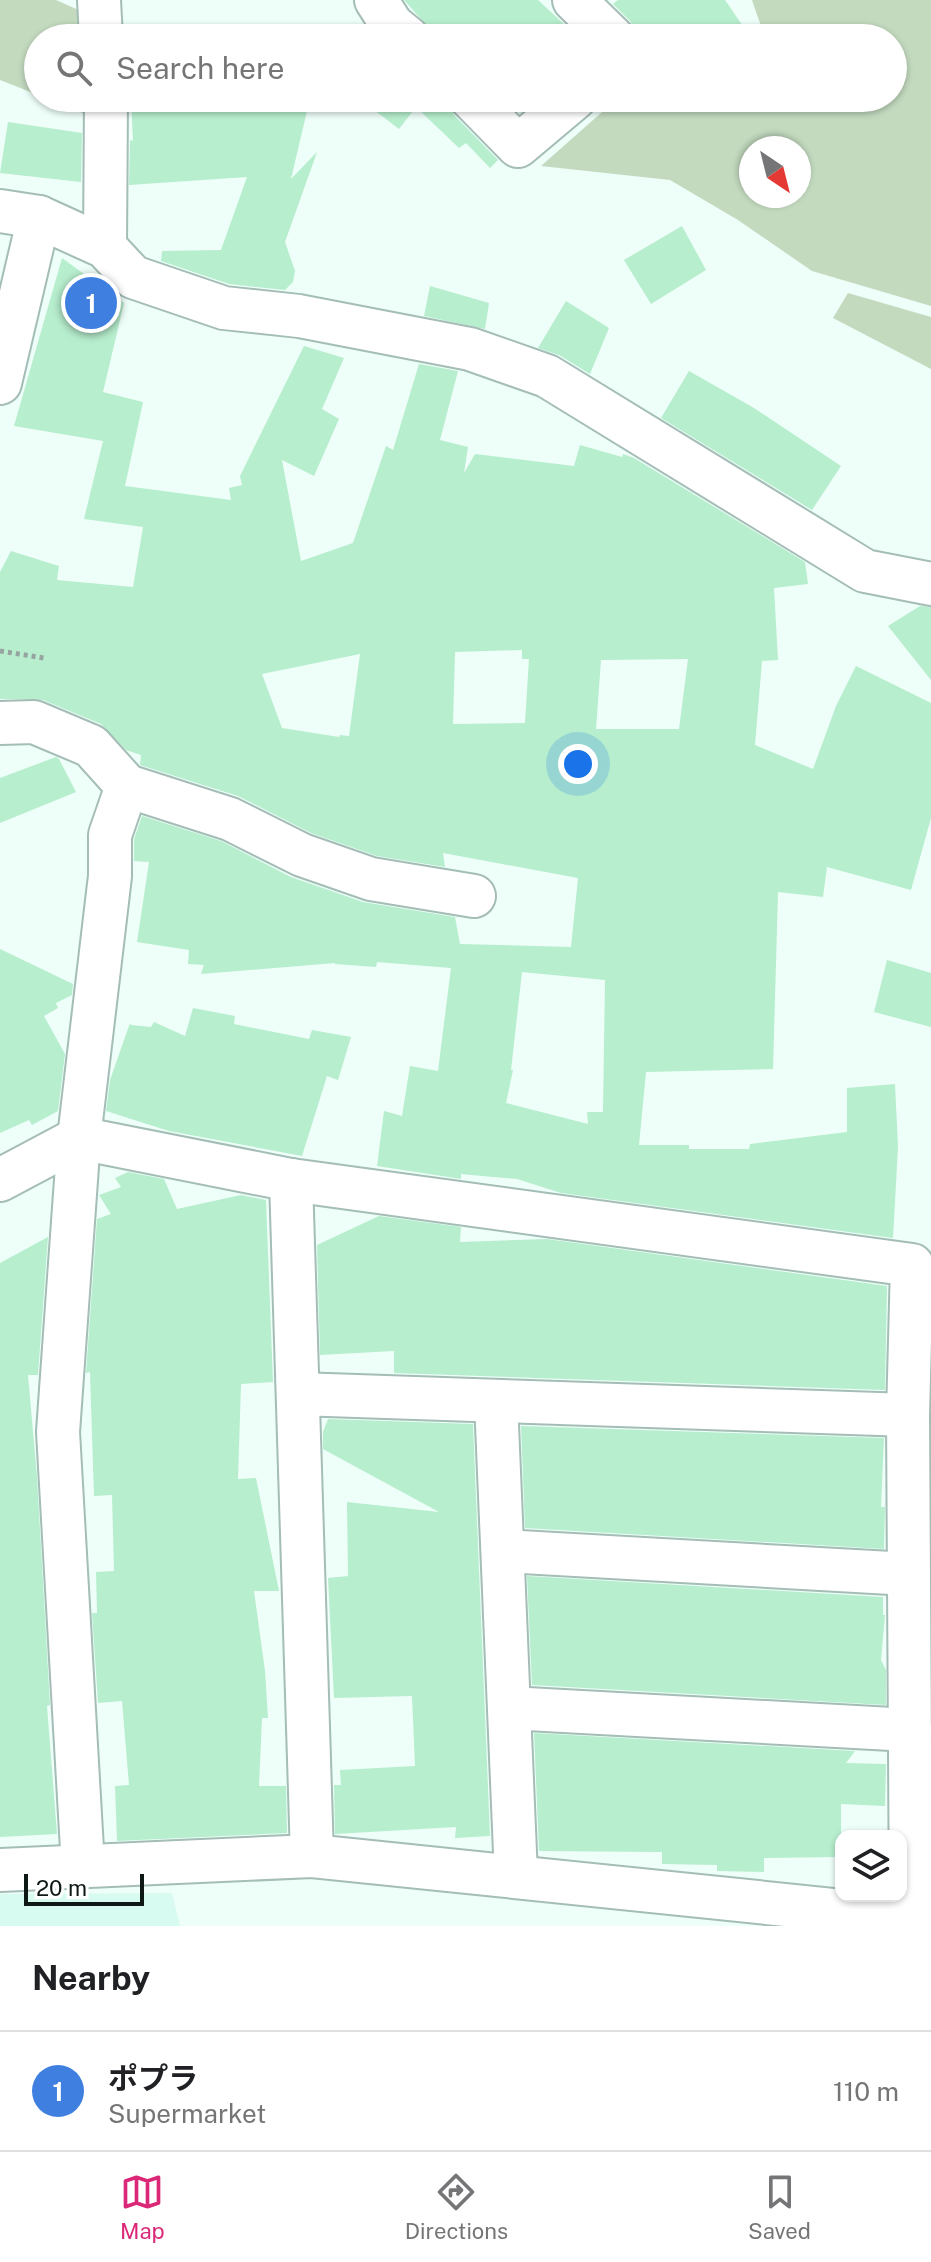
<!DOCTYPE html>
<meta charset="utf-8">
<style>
:root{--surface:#fff;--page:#f6f6f6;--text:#202124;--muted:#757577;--line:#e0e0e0;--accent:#db2777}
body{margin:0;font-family:"Public Sans","Noto Sans JP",sans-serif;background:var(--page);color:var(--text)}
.controls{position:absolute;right:24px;bottom:24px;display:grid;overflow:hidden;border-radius:16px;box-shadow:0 2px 6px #0004}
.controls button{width:72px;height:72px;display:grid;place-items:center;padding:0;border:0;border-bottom:2px solid var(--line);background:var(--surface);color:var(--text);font:40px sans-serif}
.compass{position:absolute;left:739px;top:136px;width:72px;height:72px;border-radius:50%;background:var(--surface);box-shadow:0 2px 6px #0004;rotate:145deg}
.scale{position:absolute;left:24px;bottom:20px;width:120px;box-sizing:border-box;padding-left:8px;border:4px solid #0e1815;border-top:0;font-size:22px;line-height:28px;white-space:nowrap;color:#0e1815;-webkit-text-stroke:6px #fff;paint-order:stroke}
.you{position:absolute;left:578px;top:764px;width:28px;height:28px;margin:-20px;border:6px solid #fff;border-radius:50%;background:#1a73e8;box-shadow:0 0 0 12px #1a73e833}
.badge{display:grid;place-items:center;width:52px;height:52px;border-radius:50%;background:var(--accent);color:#fff;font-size:26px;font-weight:700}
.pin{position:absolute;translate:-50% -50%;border:4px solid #fff;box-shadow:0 2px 8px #0006}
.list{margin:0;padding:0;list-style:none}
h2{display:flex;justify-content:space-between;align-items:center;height:104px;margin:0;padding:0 32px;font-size:34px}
h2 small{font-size:26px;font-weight:400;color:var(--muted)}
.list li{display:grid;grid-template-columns:52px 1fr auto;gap:24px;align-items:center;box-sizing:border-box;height:120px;padding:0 32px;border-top:2px solid var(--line)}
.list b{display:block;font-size:30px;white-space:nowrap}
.list p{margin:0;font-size:26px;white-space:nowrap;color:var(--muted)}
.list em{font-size:26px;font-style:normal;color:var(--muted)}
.icon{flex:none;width:44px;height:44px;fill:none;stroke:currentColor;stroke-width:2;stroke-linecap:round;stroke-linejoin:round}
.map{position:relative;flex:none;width:931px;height:1926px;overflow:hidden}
.search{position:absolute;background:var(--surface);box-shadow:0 2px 6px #0004;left:24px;right:24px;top:24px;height:88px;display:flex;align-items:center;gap:20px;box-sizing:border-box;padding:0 28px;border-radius:44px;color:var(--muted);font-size:30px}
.sheet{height:224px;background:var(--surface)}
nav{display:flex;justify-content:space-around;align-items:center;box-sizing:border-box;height:112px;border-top:2px solid var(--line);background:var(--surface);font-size:22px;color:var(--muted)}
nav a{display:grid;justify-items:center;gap:4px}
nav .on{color:var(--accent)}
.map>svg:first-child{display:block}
.built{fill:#d7fbf1}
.green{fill:#c3dabf;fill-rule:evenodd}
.building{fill:#b7eece;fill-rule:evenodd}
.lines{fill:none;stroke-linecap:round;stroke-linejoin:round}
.minor-casing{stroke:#a4bdb6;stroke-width:46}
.path{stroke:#96a4a0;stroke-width:5;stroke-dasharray:4 4;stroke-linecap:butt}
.minor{stroke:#fff;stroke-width:42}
</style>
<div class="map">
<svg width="931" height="1926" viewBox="0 0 931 1926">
<rect width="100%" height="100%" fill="#eefef9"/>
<polygon class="built" points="172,1893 180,1926 0,1926 0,1894"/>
<g class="green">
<polygon points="0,0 56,0 83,12 84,38 38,38 38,95 0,80"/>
<path d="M 752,0 L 931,0 L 931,306 L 812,271 L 738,220 L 670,180 L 541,166 L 618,98 L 674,98 L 753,107 L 762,98 L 893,98 L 893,38 L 765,38 ZM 799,148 L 799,196 L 751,196 L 751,148 Z"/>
<polygon points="46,98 85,98 85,114"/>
<polygon points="848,293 931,317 931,369 833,318"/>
</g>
<g class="building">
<polygon points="404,0 538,0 579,38 431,38 430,29"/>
<polygon points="618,0 725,0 751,38 636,38 636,31 630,21 613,4"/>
<polygon points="131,98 310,98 291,179 317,152 285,242 295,271 293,282 285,290 229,284 161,261 162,251 221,250 247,177 129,185 130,140 133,141"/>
<polygon points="377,98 448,98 454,115 498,160 490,168 466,143 459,148 416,107 399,129 369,106"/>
<polygon points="505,98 538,98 520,113"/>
<polygon points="8,122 82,133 81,182 0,173"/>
<polygon points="682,226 706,270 651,304 624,260"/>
<path d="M 62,258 L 124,303 L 103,392 L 143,402 L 125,486 L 231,500 L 229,488 L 242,485 L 240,476 L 304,346 L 344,358 L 322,409 L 339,419 L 314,476 L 282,460 L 301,561 L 353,543 L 386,446 L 393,450 L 419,364 L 458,371 L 440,440 L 468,447 L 464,473 L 475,454 L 574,466 L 580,445 L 622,457 L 623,454 L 634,458 L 805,562 L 808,584 L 774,588 L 778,660 L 762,661 L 755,745 L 813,769 L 836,706 L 856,666 L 931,703 L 931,818 L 911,890 L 827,867 L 823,897 L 778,892 L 773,1069 L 646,1072 L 639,1145 L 689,1145 L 689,1149 L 749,1149 L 750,1144 L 847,1132 L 847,1088 L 895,1084 L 898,1147 L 893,1238 L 561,1193 L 517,1179 L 461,1174 L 461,1179 L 377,1166 L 384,1111 L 402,1116 L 410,1066 L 438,1071 L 451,968 L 377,962 L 376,967 L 335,964 L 335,963 L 201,974 L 204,965 L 188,964 L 189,950 L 137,942 L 149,862 L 134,861 L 134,839 L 142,816 L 221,841 L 291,877 L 363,902 L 455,917 L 460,944 L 571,947 L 578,878 L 443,853 L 445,867 L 377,856 L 311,833 L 238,796 L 140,765 L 141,755 L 126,750 L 101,724 L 43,700 L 0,699 L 0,572 L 11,551 L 59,566 L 57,580 L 133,587 L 143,527 L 84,519 L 103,441 L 14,426 ZM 522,650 L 522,659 L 529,659 L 525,723 L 453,724 L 455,652 ZM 360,654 L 349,736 L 340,735 L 339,737 L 282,728 L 262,674 ZM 688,659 L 679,729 L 596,729 L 601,660 ZM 522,972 L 605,980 L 603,1112 L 587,1112 L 588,1124 L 506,1103 L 513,1070 L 511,1070 Z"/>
<polygon points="430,286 489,303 485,329 424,316"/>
<polygon points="566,301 609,328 590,374 559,355 538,348"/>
<polygon points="689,371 754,408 841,466 812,510 661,418"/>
<polygon points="920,606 931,607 931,680 888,626"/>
<polygon points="56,757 59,759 76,792 0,823 0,778"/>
<polygon points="0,949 73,984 72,995 56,1003 58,1008 44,1016 65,1054 58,1111 32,1125 29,1120 0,1133"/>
<polygon points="887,960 931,973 931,1027 874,1012"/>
<polygon points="193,1008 235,1016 234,1024 309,1039 312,1030 351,1037 338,1080 327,1076 302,1156 169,1131 106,1111 110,1080 130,1023 131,1025 151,1027 154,1022 185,1036"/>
<polygon points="128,1172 164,1179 177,1209 241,1195 266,1200 273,1382 241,1384 238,1479 256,1478 279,1591 254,1591 265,1671 268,1718 262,1718 259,1786 286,1786 287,1833 117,1841 115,1786 129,1785 122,1701 98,1703 92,1613 97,1613 96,1572 114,1571 112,1495 94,1496 90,1372 86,1373 97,1219 111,1214 99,1195 121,1187 115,1178"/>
<polygon points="379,1216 461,1227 460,1242 547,1239 887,1286 885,1390 394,1373 394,1351 320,1355 317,1245"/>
<polygon points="48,1237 38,1375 28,1375 37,1477 50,1705 47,1706 57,1834 0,1837 0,1263"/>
<polygon points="328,1419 473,1424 490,1836 455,1838 456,1827 335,1834 334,1785 341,1785 340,1770 415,1766 412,1696 334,1698 328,1578 348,1576 347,1502 439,1512 323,1449 323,1432"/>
<polygon points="521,1426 884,1438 881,1507 885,1507 884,1549 525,1528"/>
<polygon points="527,1576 883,1597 883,1615 885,1615 881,1660 886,1670 886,1705 532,1685"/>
<polygon points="534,1733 855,1751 846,1763 886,1764 885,1806 841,1804 841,1857 764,1858 764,1872 717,1871 717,1865 662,1864 662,1852 539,1851"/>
</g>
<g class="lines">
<g class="minor-casing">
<g id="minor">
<polyline points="99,0 101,38"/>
<polyline points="376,0 392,25 408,38"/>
<polyline points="574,0 613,38"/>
<polyline points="471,98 518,146 575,98"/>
<polyline points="0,211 39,217 105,247 133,277 224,308 299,316 470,349 547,376 865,571 931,584"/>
<polyline points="105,247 106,98"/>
<polyline points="0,383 39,217"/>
<polyline points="0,723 34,722 91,746 127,786 230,819 302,855 371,879 474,896"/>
<polyline points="0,1180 79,1138 291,1180 912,1265 908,1415 911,1916"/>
<polyline points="291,1180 312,1856"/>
<polyline points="298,1394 908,1415"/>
<polyline points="496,1401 516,1876"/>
<polyline points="503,1551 909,1574"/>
<polyline points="509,1708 910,1730"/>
<polyline points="83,1867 58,1432 79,1138 110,876 110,835 127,786"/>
<polyline points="0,1870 312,1856 931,1920"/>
</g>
</g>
<polyline class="path" points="0,651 44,658"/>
<use href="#minor" class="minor"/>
</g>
</svg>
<div class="controls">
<button><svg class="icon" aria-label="layers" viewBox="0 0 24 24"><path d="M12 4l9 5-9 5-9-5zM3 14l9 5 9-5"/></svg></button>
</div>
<svg class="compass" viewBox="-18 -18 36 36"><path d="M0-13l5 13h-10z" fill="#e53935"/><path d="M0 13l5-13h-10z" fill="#757577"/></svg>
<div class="scale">20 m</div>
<div class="you"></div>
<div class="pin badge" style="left:91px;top:303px;background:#3f7fe0">1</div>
<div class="search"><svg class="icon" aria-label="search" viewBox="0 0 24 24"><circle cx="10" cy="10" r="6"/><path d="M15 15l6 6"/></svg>Search here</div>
</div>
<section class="sheet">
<h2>Nearby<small></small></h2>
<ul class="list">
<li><span class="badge" style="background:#3f7fe0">1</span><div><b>ポプラ</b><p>Supermarket</p></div><em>110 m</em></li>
</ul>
</section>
<nav>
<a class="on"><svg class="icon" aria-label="map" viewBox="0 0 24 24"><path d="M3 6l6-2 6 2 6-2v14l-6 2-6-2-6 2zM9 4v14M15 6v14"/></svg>Map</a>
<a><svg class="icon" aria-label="directions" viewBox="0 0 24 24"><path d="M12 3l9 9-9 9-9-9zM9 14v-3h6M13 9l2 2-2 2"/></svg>Directions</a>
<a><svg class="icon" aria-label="saved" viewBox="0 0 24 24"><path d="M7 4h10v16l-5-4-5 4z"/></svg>Saved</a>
</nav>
